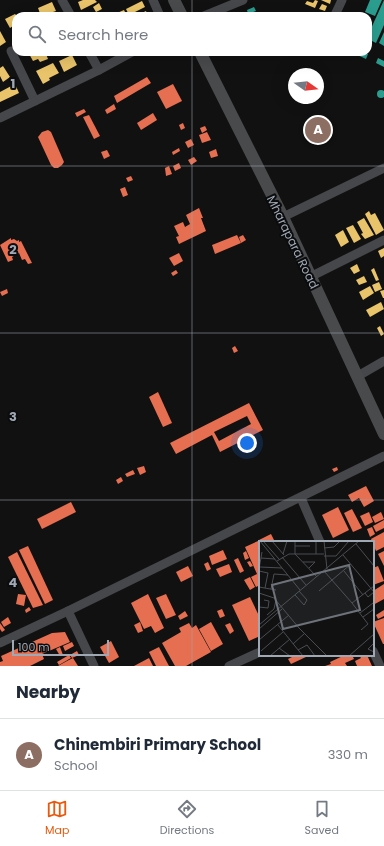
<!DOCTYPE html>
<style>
:root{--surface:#fff;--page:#f6f6f7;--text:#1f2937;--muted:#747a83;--line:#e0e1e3;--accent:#ea580c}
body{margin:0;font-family:Poppins,sans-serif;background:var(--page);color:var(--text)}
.compass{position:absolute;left:288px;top:68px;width:36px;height:36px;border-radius:50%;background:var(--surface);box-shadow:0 4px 16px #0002;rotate:104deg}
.scale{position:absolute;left:12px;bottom:10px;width:97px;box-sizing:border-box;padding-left:4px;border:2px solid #a0a8b4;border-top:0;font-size:11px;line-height:14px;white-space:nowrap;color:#a0a8b4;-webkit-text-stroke:3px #0b0c0d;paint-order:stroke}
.you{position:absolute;left:247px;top:443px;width:14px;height:14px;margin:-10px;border:3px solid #fff;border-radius:50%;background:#1a73e8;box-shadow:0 0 0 6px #1a73e833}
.badge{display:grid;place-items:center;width:26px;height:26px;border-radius:50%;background:var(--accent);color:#fff;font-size:13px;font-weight:700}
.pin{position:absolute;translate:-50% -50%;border:2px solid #fff;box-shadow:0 1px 4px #0006}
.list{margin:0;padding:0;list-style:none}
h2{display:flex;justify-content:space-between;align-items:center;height:52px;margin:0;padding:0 16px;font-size:17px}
h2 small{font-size:13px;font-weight:400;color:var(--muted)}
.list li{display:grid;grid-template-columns:26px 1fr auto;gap:12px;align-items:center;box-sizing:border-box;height:72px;padding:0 16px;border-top:1px solid var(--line)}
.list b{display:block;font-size:15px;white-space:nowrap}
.list p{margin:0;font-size:13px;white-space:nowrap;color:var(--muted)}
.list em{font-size:13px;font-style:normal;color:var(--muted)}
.icon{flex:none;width:22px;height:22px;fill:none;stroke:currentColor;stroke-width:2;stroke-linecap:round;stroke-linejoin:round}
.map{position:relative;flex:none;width:384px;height:666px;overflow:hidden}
.search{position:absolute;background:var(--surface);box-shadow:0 4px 16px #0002;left:12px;right:12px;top:12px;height:44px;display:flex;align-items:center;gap:10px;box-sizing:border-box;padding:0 14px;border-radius:12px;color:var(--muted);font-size:15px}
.sheet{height:124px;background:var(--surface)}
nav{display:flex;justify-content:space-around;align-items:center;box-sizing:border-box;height:56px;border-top:1px solid var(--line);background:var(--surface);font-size:11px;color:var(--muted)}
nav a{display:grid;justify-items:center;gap:2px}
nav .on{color:var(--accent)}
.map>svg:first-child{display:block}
.homes{fill:#e9c46a}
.shops{fill:#e76f51;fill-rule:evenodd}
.schools{fill:#2a9d8f}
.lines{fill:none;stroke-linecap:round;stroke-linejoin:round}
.minor{stroke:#45474a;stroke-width:9}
.major{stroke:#484a4c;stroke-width:12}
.grid{fill:none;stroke:#a0a8b4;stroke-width:1;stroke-opacity:0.55}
.labels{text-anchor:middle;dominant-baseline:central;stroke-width:4;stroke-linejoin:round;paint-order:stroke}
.street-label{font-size:12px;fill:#a0a8b4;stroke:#0b0c0d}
.inset-road{fill:none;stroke:#4a4d52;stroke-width:1}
.view{fill:#6e737b;fill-opacity:0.15;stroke:#6e737b;stroke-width:2}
.inset-edge{fill:none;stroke:#a0a8b4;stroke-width:2}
.grid-label{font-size:13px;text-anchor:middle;font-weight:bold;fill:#a0a8b4;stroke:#0b0c0d;stroke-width:4;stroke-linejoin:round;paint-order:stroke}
</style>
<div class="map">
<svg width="384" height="666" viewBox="0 0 384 666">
<rect width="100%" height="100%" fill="#111"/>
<g class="homes">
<polygon points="83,0 95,0 97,2 81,10 78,2"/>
<polygon points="315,0 318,1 315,8 305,4 307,1 313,3"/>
<polygon points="321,0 331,0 330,4"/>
<polygon points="142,1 145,7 129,15 126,9"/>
<polygon points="52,2 56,11 41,16 38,8"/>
<polygon points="99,3 102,9 96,12 93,7"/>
<polygon points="322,4 327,6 325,11 319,9"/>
<polygon points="124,10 127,16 118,16 117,13"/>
<polygon points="146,11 148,16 135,16"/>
<polygon points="61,12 62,16 58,16 57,13"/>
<polygon points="15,14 17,16 16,27 14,28 13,26 10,28 5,19"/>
<polygon points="0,31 6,42 0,46"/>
<polygon points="28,52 51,52 46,54 48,59 40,62 38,59 33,61"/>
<polygon points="72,55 77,65 64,72 59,61"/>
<polygon points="53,63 59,73 49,78 50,80 43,84 36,71"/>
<polygon points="3,66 10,77 3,82 0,76 0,68"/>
<polygon points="15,84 19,93 0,102 0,92"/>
<polygon points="369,211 371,215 375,213 384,230 376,235 365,214"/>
<polygon points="364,218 374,235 365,239 361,234 363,233 357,222"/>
<polygon points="353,225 361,239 354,243 346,228"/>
<polygon points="343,230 349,242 341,247 335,235"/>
<polygon points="384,248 384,256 381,258 378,251"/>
<polygon points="357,264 360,271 354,274 350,268"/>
<polygon points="374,268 379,280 376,281 371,270"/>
<polygon points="364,276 367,282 359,285 356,280"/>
<polygon points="379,282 382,289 375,292 372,285"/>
<polygon points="370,286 374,293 363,300 359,292"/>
<polygon points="384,290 384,298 383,298 380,291"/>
<polygon points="381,302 384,309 370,317 366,310"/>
<polygon points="380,326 384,334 381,336 377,328"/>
</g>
<g class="shops">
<polygon points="147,77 151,83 117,103 114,96"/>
<polygon points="173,84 182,101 166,109 157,92"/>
<polygon points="114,104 116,109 107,114 105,110"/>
<polygon points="84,109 86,112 77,117 75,113"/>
<polygon points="153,113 157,120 141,130 137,123"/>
<polygon points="89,115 100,136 94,139 83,117"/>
<polygon points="183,123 185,128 181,130 179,125"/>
<polygon points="205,126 207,130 202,133 200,128"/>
<polygon points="48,130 51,132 64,162 62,165 58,168 54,168 51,165 38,137 42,132"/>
<polygon points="207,132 211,140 202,143 199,135"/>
<polygon points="191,139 194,145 188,148 185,142"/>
<polygon points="179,148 180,151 173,155 172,152"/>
<polygon points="216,149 218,156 211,158 209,152"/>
<polygon points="107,150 110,156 104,159 101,152"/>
<polygon points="194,157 197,161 191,165 188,160"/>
<polygon points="179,163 181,168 175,171 173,166"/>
<polygon points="169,166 172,174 166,176 165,168"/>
<polygon points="131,176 133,180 128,182 126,178"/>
<polygon points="125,187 128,195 123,197 120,189"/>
<polygon points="199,208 203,218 201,218 206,231 179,244 176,237 179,236 174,226 183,222 185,227 190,224 186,215"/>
<polygon points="237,235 241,243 215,254 212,245"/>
<polygon points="243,235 246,240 241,243 239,237"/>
<polygon points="11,238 11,240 14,239 17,241 19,240 19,242 21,241 32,263 28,264 25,259 22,260 19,253 12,257 13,260 8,262 0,245"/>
<polygon points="179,253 183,261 174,266 169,258"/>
<polygon points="176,270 178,273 173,276 171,273"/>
<polygon points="7,289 8,293 2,296 0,292"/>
<polygon points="235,346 238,351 234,353 232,348"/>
<polygon points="158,392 172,423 163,427 149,397"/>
<path d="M 249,403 L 263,430 L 220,452 L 212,435 L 176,454 L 170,443 ZM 247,416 L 251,424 L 219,441 L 214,432 Z"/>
<polygon points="144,466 146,472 140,475 137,468"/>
<polygon points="337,467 338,470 334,472 332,469"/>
<polygon points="133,470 135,474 127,477 125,474"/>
<polygon points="121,477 123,481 118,484 116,480"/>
<polygon points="366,486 374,501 364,507 359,498 352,502 348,495"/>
<polygon points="71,502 76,512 42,529 37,519"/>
<polygon points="338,507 349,530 333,538 322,515"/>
<polygon points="352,509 362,528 353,532 344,513"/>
<polygon points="369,512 373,522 365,526 360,516"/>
<polygon points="381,512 384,519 375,523 372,517"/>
<polygon points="384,520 384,528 376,532 373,526"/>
<polygon points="372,527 375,534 370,537 367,529"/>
<polygon points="384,532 384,547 376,551 371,539"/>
<polygon points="271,534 275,542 260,542 259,540"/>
<polygon points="258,541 260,545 260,585 256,587 251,577 257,574 245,547"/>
<polygon points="28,546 53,600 45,604 19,550"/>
<polygon points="223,550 227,559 212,565 209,556"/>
<polygon points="246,551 249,558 245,560 243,553"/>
<polygon points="384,551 384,566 378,554"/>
<polygon points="17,552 43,605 33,608 8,557"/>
<polygon points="238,558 244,571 240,573 234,560"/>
<polygon points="250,561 253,566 250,567 247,562"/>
<polygon points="208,562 211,569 207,571 204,564"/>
<polygon points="229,564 232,572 220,577 216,569"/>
<polygon points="188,566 193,576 181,582 176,572"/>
<polygon points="378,566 384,581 373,585 373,568"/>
<polygon points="250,577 255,587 250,590 244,580"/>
<polygon points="384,584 384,599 373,605 373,591"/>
<polygon points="18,594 26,595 24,606 16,604"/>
<polygon points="148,594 164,628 155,633 151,626 144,629 131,603"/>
<polygon points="166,594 176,615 166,619 156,598"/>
<polygon points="250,597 260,618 260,636 249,641 232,605"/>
<polygon points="29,607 31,610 26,613 25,610"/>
<polygon points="222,609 225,616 220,618 217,611"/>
<polygon points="384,610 384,616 378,619 376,615"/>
<polygon points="185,611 188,616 180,620 178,616"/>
<polygon points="8,617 11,623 4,627 1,622"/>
<polygon points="384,618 384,644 383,644 373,622"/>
<polygon points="140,622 143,631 138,633 134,625"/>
<polygon points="211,622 223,644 211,651 199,629"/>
<polygon points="0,623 5,630 2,632 0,629"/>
<polygon points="189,623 192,628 196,625 211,652 186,666 175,666 162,643 181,632 179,628"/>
<polygon points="230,623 234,631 230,634 225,625"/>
<polygon points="65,632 70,642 42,654 44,659 30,666 0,666 0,662 3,661 1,656 52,633"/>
<polygon points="111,641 119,657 109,663 100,647"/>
<polygon points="72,642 74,646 65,651 63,646"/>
<polygon points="60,647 63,655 60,656 56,649"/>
<polygon points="159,647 169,666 156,666 149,652"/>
<polygon points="77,651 79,655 72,658 70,655"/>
<polygon points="69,655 71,658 59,665 57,662"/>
<polygon points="296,655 308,655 308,656 291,664 288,659"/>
<polygon points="345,655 352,655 354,659 345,663 347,666 325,666 331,664 330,662"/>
<polygon points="359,655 367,655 372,666 357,666 355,661 361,658"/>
<polygon points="73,658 78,666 58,666 67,661"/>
<polygon points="149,658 153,666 134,666"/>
</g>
<g class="schools">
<polygon points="370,0 382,0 375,16 365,12"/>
<polygon points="384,0 384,25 376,43 368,39 368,35"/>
<polygon points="254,7 256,11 248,14 247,10"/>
<polygon points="241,12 242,16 235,16 235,14"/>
<polygon points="384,32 384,46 379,43"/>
<polygon points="351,52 364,52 368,54 366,59"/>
<polygon points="378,58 384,61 384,67 376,63"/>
<circle cx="381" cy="94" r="4"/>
</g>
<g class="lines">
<g class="minor">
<polyline points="62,0 71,16"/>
<polyline points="153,0 160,16"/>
<polyline points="335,15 342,0"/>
<polyline points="204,16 243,0"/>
<polyline points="11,51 35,101"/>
<polyline points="89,52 99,70"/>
<polyline points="0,118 99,70 132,52"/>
<polyline points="283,217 384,168"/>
<polyline points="310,277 384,240"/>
<polyline points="358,376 384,361"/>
<polyline points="301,498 320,542"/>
<polyline points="0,643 68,611"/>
<polyline points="373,651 380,666"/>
<polyline points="94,666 68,611 384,456"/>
<polyline points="229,666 260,652"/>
</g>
<g class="major">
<polyline points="174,0 182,16"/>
<polyline points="200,52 283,217 384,434"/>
</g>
</g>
<path class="grid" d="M 192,0 L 192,16M 192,52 L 192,666M 0,166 L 384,166M 0,333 L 384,333M 0,500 L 384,500"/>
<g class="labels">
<g class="street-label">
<text transform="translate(293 242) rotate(64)">Mharapara Road</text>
</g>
</g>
<g transform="translate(259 541)">
<rect width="115" height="115" fill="#111"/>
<path class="inset-road" d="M 1,0 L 41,49M 4,0 L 20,18M 13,0 L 25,14M 36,0 L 36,13 L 58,36M 57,0 L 57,13M 65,0 L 68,28M 97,3 L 115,25M 36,5 L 51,5M 65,7 L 75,6 L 81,0M 24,13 L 28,0M 84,14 L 115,51M 65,15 L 77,15 L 90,0M 23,16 L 47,44M 2,17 L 16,18M 18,20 L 30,13 L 65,13M 44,21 L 56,21 L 50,27M 1,26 L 23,27M 0,28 L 3,11M 0,30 L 9,32 L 6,47M 65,30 L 93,62 L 115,45M 85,30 L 104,54M 0,46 L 17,49M 12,48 L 15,33 L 29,34M 60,50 L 92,23M 0,52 L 15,57 L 40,87 L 68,115M 106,52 L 109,56 L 115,51M 36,54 L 45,64 L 48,59 L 40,50M 93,62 L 109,83 L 102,89M 0,66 L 9,67 L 10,60 L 5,59M 101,72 L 114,62 L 115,64M 8,74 L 15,68 L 17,59M 104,76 L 115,68M 0,84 L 100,0M 19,84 L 44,115M 0,88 L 23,68M 0,99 L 30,74M 115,102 L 109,108 L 115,111M 34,103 L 46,92M 20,107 L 31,115M 39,109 L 48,104 L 56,115M 2,110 L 24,91M 11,115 L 31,98M 90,115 L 115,93"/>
<path class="view" d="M 90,24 L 101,69 L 24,88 L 13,44 Z"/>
<rect width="115" height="115" class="inset-edge"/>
</g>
<g class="grid-label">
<text x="13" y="88">1</text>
<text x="13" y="254">2</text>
<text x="13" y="421">3</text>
<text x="13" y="587">4</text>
</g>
</svg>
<svg class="compass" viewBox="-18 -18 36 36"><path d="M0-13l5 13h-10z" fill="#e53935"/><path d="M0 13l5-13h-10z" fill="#747a83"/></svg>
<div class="scale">100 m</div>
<div class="you"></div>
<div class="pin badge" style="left:318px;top:130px;background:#8d6e63">A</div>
<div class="search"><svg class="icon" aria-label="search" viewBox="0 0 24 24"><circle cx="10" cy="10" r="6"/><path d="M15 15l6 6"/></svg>Search here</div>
</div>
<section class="sheet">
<h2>Nearby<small></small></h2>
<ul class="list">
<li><span class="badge" style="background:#8d6e63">A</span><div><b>Chinembiri Primary School</b><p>School</p></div><em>330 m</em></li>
</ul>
</section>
<nav>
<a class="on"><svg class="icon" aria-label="map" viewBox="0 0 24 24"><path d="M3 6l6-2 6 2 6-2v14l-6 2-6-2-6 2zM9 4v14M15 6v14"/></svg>Map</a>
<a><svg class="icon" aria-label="directions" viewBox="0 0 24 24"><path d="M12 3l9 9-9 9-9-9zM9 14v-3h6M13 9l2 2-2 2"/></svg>Directions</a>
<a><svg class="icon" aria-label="saved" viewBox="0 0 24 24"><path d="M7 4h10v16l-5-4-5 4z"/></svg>Saved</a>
</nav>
